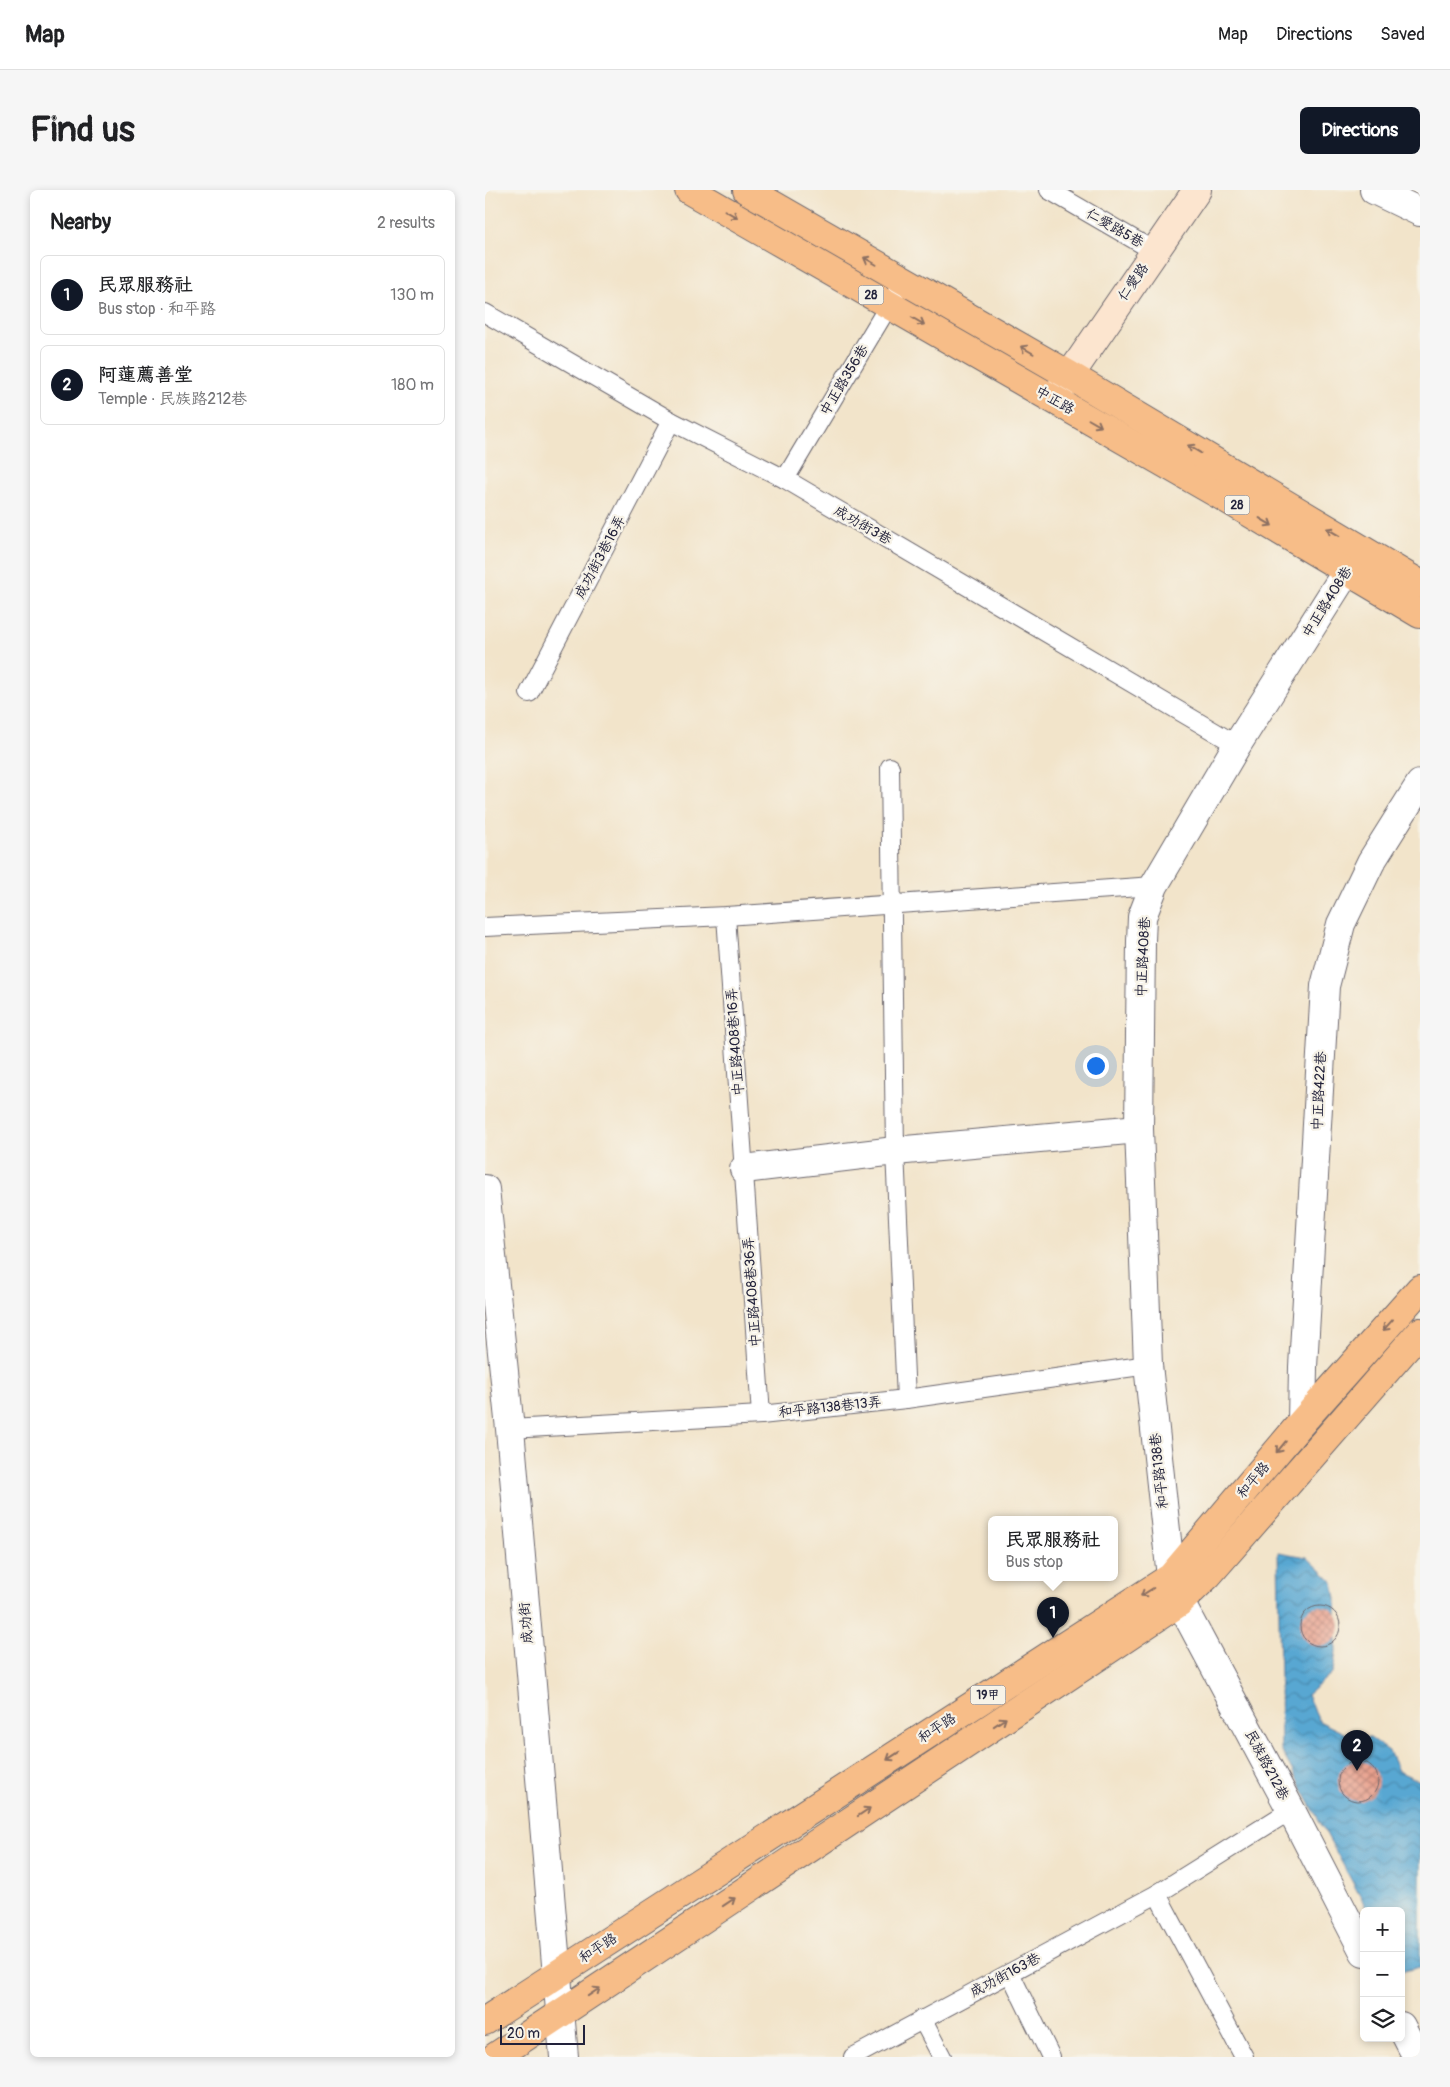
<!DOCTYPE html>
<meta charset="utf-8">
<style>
:root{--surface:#fff;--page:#f6f6f6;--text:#202124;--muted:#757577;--line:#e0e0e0;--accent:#111827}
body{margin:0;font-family:Pangolin,"LXGW WenKai TC",sans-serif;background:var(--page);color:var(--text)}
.controls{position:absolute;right:15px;bottom:15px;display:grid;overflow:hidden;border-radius:8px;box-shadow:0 2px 8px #0003}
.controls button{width:45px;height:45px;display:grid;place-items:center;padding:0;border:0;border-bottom:1px solid var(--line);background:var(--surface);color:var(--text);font:25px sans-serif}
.scale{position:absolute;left:15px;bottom:12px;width:85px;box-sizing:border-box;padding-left:5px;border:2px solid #22223b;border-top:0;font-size:14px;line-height:18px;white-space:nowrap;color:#22223b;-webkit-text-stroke:4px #f7f3e8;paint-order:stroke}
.you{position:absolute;left:610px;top:875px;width:18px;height:18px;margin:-12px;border:4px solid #fff;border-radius:50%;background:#1a73e8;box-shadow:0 0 0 8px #1a73e833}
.badge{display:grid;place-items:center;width:32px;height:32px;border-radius:50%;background:var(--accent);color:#fff;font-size:16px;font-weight:700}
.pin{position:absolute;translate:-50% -41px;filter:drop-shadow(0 1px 2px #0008)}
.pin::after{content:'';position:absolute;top:26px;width:18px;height:15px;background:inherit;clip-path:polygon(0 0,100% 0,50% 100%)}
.popup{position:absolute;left:503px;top:1326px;width:130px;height:65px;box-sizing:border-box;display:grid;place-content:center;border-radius:8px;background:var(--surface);filter:drop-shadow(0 1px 4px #0005);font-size:16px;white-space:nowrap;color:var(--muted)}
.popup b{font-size:19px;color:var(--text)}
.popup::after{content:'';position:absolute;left:50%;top:100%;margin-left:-10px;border:10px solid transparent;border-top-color:var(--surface)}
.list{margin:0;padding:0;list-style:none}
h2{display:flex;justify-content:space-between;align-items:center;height:65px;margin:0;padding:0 20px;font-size:21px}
h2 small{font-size:16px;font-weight:400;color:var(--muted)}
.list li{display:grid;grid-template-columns:32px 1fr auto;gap:15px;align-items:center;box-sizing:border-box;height:80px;margin:0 10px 10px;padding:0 10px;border:1px solid var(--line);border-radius:8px}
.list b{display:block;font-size:19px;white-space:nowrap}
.list p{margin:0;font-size:16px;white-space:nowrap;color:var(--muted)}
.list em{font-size:16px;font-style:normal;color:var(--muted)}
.icon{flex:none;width:28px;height:28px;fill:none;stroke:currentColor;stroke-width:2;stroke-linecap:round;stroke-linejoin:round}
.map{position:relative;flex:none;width:935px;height:1867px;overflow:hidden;border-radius:8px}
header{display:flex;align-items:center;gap:30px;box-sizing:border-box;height:70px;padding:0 25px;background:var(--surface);border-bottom:1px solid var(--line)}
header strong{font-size:24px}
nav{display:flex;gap:28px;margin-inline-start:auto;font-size:18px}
.intro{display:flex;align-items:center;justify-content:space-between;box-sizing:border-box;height:120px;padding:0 30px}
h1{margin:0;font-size:35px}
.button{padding:12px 22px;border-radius:8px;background:var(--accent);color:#fff;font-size:18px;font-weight:700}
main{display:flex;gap:30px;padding:0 30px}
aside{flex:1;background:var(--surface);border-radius:8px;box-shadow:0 2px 8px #0003}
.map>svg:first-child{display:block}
.water{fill:url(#water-waves);stroke:#3d6486}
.building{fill:url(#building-cross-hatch)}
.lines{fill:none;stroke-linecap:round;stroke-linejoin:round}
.lane-casing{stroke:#6b666d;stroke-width:20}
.street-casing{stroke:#6b666d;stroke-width:30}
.secondary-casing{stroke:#6b666d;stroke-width:30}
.primary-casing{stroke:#6b666d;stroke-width:30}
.lane{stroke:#fff;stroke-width:18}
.street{stroke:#fff;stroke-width:28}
.secondary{stroke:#fce5cf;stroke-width:28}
.primary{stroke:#f7bd88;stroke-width:28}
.oneway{stroke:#8c7062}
.labels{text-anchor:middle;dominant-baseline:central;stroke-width:4.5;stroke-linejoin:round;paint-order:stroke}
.shield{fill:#f7f3e8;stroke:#62616f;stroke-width:1}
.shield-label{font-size:12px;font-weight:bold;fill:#22223b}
.street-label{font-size:14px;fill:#22223b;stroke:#f7f3e8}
</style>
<header>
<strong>Map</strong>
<nav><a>Map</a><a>Directions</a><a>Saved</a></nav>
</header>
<div class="intro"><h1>Find us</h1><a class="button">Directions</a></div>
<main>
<aside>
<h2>Nearby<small>2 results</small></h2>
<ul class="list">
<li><span class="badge">1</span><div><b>民眾服務社</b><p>Bus stop · 和平路</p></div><em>130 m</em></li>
<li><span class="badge">2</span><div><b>阿蓮薦善堂</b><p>Temple · 民族路212巷</p></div><em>180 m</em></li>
</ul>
</aside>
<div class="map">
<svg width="935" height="1867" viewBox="0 0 935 1867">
<defs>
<pattern id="water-waves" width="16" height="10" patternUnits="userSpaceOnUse" patternTransform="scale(1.25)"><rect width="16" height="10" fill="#58a7d2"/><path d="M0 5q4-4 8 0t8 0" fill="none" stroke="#4888ac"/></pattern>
<pattern id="building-cross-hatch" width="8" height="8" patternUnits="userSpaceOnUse" patternTransform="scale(1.25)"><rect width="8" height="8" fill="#e8a08d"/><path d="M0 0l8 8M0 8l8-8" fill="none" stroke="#bc8274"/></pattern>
</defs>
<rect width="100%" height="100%" fill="#f7f3e8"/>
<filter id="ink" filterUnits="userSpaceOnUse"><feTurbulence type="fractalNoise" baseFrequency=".02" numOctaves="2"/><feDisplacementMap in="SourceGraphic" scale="10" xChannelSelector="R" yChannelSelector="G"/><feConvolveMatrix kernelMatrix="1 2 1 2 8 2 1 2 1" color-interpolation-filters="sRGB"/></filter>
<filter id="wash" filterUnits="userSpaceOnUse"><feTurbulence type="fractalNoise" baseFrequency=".0096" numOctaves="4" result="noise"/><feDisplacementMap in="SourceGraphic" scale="20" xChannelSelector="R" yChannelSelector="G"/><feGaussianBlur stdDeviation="1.12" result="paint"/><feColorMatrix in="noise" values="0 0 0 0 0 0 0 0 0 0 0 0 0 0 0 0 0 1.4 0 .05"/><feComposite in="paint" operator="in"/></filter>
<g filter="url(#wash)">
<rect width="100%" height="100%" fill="#f2e4ca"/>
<polygon class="water" points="793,1362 822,1367 848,1392 851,1408 851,1462 848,1482 822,1505 834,1531 867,1547 885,1548 904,1561 913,1581 935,1591 935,1777 916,1782 916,1721 883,1721 796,1560"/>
<g id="blocks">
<g class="building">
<circle cx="835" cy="1436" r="20"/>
<circle cx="873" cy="1591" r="20"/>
</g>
</g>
</g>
<g filter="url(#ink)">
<use href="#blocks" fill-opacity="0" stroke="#6b666d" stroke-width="1"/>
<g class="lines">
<g class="lane-casing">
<g id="lane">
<polyline points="564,0 669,61"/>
<polyline points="0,123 186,231 300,289 752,555"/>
<polyline points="300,289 404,115 418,90"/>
<polyline points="44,503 186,231"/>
<polyline points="405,577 410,961 421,1209"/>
<polyline points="241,726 276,1225"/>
<polyline points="0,737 241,726 669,696"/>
<polyline points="25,1239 276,1225 421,1209 663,1175"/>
<polyline points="672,1704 759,1867"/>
<polyline points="525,1783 566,1867"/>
<polyline points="437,1829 457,1867"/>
<polyline points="368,1867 672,1704 806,1620"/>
</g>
</g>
<g class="street-casing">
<g id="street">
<polyline points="889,0 935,22"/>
<polyline points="875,360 752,555 669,696 657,727 656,751 654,939 663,1175 686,1387 695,1412 806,1620 879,1762"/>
<polyline points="259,979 410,961 654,939"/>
<polyline points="0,999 25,1239 79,1867"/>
<polyline points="817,1232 818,1177 840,796 856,734 886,672 935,594"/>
<polyline points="916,1836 932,1867"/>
</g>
</g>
<g class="secondary-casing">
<polyline id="secondary" points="572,204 712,0"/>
</g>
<g class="primary-casing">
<g id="primary">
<polyline points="204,0 735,305 935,424"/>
<polyline points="262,0 584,185 935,394"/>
<polyline points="0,1831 686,1387 817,1232 935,1099"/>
<polyline points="10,1867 695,1412 723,1385 935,1142"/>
</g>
</g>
<use href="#lane" class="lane"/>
<use href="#street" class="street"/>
<use href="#secondary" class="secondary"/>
<use href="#primary" class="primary"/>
</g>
<defs><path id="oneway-shaft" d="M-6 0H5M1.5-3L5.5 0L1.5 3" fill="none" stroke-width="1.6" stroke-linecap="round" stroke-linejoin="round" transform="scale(1.25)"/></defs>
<g class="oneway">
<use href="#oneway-shaft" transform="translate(246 24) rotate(30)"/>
<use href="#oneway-shaft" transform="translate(385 71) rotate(-150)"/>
<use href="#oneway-shaft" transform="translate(433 131) rotate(30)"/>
<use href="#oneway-shaft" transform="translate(542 160) rotate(-150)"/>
<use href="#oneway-shaft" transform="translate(610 233) rotate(30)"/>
<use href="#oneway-shaft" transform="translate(709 259) rotate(-149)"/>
<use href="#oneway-shaft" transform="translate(781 332) rotate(31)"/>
<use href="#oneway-shaft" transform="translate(848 342) rotate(-149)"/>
<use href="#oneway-shaft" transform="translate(903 1135) rotate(132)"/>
<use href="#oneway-shaft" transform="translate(796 1257) rotate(130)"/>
<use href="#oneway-shaft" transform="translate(662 1402) rotate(148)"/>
<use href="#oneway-shaft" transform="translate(515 1532) rotate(-34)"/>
<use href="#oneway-shaft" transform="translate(408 1566) rotate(147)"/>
<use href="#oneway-shaft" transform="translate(379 1622) rotate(-34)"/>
<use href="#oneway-shaft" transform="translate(244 1712) rotate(-34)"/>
<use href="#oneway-shaft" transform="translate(109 1802) rotate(-34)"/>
</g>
</g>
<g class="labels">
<g class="shield">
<rect x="373.5" y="95.5" width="25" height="19" rx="4"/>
<rect x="739.5" y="305.5" width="25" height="19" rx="4"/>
<rect x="485.5" y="1495.5" width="35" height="19" rx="4"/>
</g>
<g class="shield-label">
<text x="386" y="105">28</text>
<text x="752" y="315">28</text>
<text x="503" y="1505">19甲</text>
</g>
<g class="street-label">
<text transform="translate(630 38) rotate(30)">仁愛路5巷</text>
<text transform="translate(648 92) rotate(-55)">仁愛路</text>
<text transform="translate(359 190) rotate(-59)">中正路356巷</text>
<text transform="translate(570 210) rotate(30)">中正路</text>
<text transform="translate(378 335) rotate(30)">成功街3巷</text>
<text transform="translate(115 367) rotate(-62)">成功街3巷16弄</text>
<text transform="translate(842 412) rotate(-58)">中正路408巷</text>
<text transform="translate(658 767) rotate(-87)">中正路408巷</text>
<text transform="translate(250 852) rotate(-94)">中正路408巷16弄</text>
<text transform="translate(834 901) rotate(-87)">中正路422巷</text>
<text transform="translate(267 1102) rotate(-94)">中正路408巷36弄</text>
<text transform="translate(345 1217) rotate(-6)">和平路138巷13弄</text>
<text transform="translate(674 1281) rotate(-96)">和平路138巷</text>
<text transform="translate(768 1290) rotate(-50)">和平路</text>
<text transform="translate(41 1433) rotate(-95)">成功街</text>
<text transform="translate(452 1538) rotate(-33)">和平路</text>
<text transform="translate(782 1575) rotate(62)">民族路212巷</text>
<text transform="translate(113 1758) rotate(-33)">和平路</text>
<text transform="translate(520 1785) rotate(-28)">成功街163巷</text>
</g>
</g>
</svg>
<div class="controls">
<button>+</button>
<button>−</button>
<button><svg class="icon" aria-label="layers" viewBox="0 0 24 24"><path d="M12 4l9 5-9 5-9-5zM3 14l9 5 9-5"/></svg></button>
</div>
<div class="scale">20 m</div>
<div class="you"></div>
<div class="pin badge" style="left:568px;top:1448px">1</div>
<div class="popup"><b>民眾服務社</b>Bus stop</div>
<div class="pin badge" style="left:872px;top:1581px">2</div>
</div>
</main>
